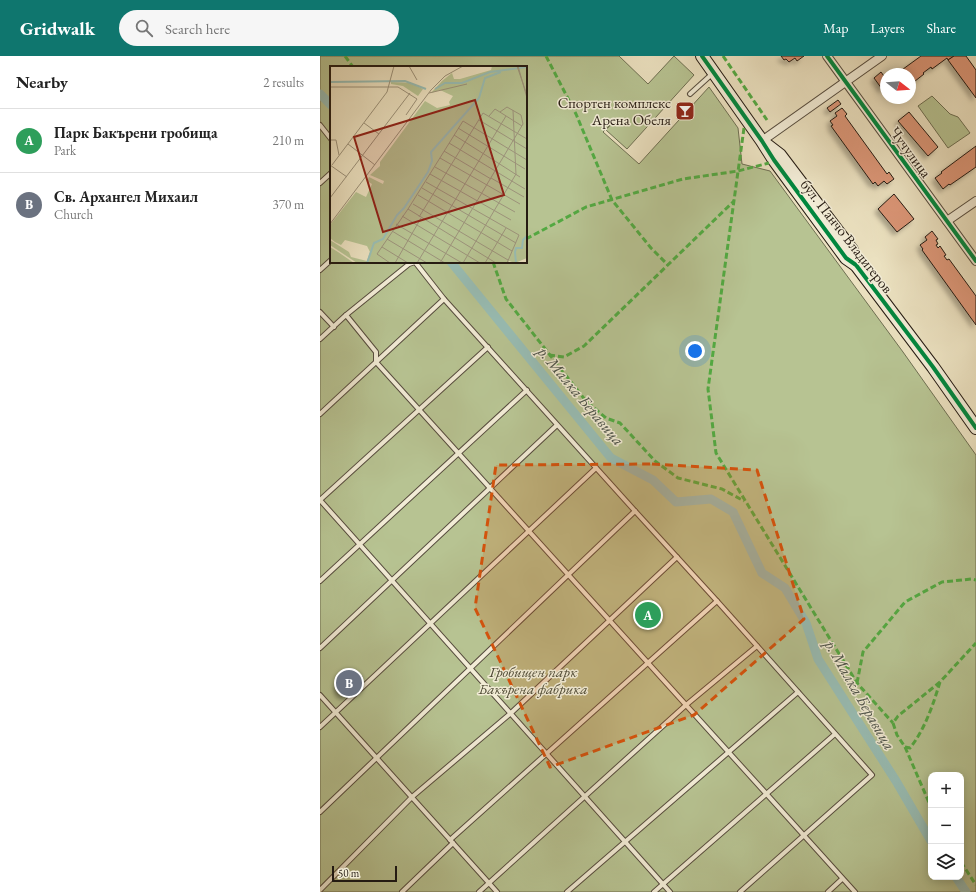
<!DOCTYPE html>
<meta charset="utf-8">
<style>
:root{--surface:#fff;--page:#f6f6f6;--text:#222;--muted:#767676;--line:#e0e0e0;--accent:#0f766e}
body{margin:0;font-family:"EB Garamond",serif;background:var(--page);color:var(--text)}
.controls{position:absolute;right:12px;bottom:12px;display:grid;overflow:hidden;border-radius:8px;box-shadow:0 2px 10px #0003}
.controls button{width:36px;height:36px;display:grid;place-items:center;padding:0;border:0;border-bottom:1px solid var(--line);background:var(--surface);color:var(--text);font:20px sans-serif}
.compass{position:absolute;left:560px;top:12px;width:36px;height:36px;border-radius:50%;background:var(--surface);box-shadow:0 2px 10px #0003;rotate:107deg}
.scale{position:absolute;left:12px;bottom:10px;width:65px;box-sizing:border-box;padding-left:4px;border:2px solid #251b12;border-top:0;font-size:11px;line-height:14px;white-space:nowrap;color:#251b12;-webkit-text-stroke:3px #f2ecd6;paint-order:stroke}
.you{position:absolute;left:375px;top:295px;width:14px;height:14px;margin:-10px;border:3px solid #fff;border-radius:50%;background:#1a73e8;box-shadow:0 0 0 6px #1a73e833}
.badge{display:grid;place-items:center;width:26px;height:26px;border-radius:50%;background:var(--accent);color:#fff;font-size:13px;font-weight:700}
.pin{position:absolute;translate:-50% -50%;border:2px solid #fff;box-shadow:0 1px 4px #0006}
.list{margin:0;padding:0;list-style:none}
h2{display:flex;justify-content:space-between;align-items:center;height:52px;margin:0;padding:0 16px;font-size:17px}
h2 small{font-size:13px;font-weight:400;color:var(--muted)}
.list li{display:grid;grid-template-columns:26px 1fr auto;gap:12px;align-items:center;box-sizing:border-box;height:64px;padding:0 16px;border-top:1px solid var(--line)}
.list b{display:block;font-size:15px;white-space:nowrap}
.list p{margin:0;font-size:13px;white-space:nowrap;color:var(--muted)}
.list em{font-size:13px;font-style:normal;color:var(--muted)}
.icon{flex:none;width:22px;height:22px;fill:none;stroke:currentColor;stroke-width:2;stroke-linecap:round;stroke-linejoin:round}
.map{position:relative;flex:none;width:656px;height:836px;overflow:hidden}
header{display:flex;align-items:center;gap:24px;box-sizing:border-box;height:56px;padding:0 20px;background:var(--accent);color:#fff}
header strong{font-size:19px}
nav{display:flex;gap:22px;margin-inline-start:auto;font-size:14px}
.search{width:280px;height:36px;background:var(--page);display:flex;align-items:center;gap:10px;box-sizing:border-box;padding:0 14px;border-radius:22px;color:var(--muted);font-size:15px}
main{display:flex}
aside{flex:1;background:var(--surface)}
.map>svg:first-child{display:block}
.green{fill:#b7c392;stroke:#6e6f52;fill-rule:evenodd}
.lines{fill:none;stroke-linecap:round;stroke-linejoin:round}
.canal{stroke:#98bdb4;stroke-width:9}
.building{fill:#db9677;stroke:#251b12;filter:url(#shadow)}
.lane-casing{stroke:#564c3e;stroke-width:6}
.street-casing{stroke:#564c3e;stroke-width:10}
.secondary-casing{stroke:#251b12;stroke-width:14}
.lane{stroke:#f2ecd6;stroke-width:4}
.street{stroke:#f2ecd6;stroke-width:8}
.secondary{stroke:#f2ecd6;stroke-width:12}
.quiet{stroke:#53a942;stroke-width:3;stroke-dasharray:6 3;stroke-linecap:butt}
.cycleway-casing{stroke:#f2ecd6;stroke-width:6}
.cycleway{stroke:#00873e;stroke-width:4}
.marked{fill:#d4530d;fill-opacity:0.2;stroke:#d4530d;stroke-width:3;stroke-dasharray:8 5;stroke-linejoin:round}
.labels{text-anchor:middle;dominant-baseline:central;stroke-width:3;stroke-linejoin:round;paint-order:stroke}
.poi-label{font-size:15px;fill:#251b12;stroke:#f2ecd6;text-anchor:end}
.street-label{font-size:15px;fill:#251b12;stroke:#f2ecd6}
.park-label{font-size:15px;font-style:italic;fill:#514d38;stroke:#f2ecd6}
.water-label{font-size:16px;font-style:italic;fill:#4d544b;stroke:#f2ecd6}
.inset-river{fill:none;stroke:#98bdb4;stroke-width:2}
.inset-road{fill:none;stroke:#9c927a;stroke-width:1}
.view{fill:#8f2418;fill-opacity:0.15;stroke:#8f2418;stroke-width:2}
.inset-edge{fill:none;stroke:#251b12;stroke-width:2}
</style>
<header>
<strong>Gridwalk</strong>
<div class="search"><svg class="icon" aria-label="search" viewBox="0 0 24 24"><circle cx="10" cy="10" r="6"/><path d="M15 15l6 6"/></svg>Search here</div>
<nav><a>Map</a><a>Layers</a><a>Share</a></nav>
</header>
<main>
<aside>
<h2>Nearby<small>2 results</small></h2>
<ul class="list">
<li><span class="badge" style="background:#2e9e5b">A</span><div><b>Парк Бакърени гробища</b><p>Park</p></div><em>210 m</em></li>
<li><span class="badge" style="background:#6b7280">B</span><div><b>Св. Архангел Михаил</b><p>Church</p></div><em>370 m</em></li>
</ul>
</aside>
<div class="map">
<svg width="656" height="836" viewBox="0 0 656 836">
<defs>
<filter id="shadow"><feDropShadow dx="-3.5" dy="3.5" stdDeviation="2" flood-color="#0004"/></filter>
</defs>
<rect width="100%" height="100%" fill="#ebe1c0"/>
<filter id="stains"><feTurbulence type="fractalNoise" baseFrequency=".005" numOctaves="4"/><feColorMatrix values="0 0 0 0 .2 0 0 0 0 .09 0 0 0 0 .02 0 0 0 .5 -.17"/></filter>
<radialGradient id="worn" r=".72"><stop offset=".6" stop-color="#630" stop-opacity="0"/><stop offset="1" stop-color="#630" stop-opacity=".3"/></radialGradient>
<g class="green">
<path d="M 0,0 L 299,0 L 328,28 L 354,0 L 374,19 L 307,93 L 286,74 L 297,62 L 283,76 L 319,108 L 389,31 L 418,72 L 422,108 L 450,115 L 583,296 L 656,399 L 656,836 L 0,836 ZM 11,11 L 206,11 L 206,206 L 11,206 ZM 611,719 L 641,719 L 641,821 L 611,821 Z"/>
<polygon points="612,40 630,58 638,61 650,77 628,92 598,50"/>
</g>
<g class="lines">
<g class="canal">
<polyline points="0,38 11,49"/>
<polyline points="131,206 291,402 333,424 356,446 391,443 413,456 442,517 465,532 486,567 498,603 576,725 611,785"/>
<polyline points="636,821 646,836"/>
</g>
</g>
<g class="building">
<polygon points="461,0 484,0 477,5 475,2 469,6 466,3 464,4"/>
<polygon points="601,0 634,0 628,4 627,2 612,13 611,11 603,17 604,18 590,29 590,18 579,18 579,16"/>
<polygon points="634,0 646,0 656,14 656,42 628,4"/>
<polygon points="561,16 566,23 566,30 562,33 554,22"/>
<polygon points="518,44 521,48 510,56 507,52"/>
<polygon points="522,52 527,58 525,60 567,118 569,116 574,123 567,128 564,125 558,130 555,126 553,128 511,70 513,69 510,65 517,60 515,57"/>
<polygon points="589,56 618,91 608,100 578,65"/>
<polygon points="656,90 656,111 630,129 629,128 623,133 615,122 622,117 621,116"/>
<polygon points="574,138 594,163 577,176 558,153"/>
<polygon points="612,175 618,183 616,184 618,188 616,189 618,192 620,190 626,199 624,200 627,204 629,203 656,240 656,269 602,194 603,193 600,189 607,184 605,181"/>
<polygon points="32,615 38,616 42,620 42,625 26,640 21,639 18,635 17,629"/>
</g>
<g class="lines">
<g class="lane-casing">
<g id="lane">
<polyline points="370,38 392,18"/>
<polyline points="0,69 11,83"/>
<polyline points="0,127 11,117"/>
<polyline points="0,214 11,204"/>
<polyline points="0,256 14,271"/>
<polyline points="26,259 56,296 56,306 535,836"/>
<polyline points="0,283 26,259 89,208 95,206 124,243 315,455 397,545 552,719 420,836"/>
<polyline points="0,358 124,243"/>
<polyline points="0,444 350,836"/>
<polyline points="0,444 168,291"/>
<polyline points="0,525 207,334"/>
<polyline points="0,592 237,369"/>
<polyline points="0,639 177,836"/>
<polyline points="0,671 276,412"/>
<polyline points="0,756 315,455"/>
<polyline points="130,784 397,545"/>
<polyline points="0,834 92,741 191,657 357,501"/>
<polyline points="82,836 133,787"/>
<polyline points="159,836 366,649 437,590"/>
<polyline points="247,836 478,636"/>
<polyline points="334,836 515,678"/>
<polyline points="508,836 522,823"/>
</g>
</g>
<g class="street-casing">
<g id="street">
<polyline points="507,0 656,205"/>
<polyline points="442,85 562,0"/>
<polyline points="627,165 656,145"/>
</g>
</g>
<g class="secondary-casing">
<g id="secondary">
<polyline points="382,0 442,85 454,104 526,202 536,209 613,311 656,372"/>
<polyline points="447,89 460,99 532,194 536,209"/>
</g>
</g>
<use href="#lane" class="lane"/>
<use href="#street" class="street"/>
<use href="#secondary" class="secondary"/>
<g class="quiet">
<polyline points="25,0 33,11"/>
<polyline points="226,0 256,58 292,144 331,192 348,209"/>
<polyline points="403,0 447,64"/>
<polyline points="424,72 388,333 396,397 537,627 573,667"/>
<polyline points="206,183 266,151 363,123 418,115 449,107"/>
<polyline points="173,206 186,243 266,345 286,362 300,367 335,405 358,422 402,433 424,445"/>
<polyline points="229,299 244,301 264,290 414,145"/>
<path d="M 620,626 C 613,649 605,673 590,692 L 585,691 L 577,679 L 573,667 L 578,660 L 620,626 L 656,587"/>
<polyline points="537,627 543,596 585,546 622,526 652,523 656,524"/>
<polyline points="585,691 611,751"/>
<polyline points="641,806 656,829"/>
</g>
<g class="cycleway-casing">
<g id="cycleway">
<polyline points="382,0 442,85 454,104 526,202 536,209 613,311 656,372"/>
<polyline points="507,0 656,205"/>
</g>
</g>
<use href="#cycleway" class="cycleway"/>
</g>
<path class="marked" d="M 332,408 L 437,414 L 484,563 L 374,659 L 230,711 L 155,552 L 176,409 Z"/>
<defs>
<g id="bar-square" transform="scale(1)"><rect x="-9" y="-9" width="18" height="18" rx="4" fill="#8f2418" stroke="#f2ecd6"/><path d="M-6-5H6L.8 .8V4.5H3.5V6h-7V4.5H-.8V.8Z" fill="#fff"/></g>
</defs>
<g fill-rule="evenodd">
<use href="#bar-square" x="365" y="55"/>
</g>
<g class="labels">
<g class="poi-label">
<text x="351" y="46">Спортен комплекс<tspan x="351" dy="17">Арена Обеля</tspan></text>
</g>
<g class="street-label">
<text transform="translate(591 96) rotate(54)">Чучулица</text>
<text transform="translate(527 180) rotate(52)">бул. Панчо Владигеров</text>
</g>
<g class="park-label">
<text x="213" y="615">Гробищен парк<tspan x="213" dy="17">Бакърена фабрика</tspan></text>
</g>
<g class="water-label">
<text transform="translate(261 340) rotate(50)">р. Малка Беравица</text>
<text transform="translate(540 639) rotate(60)">р. Малка Беравица</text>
</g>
</g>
<g transform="translate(10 10)">
<rect width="197" height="197" fill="#ebe1c0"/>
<path d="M 162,0 L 197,0 L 197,192 L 185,197 L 179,195 L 178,197 L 27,197 L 0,179 L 0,174 L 19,186 L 21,191 L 37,195 L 40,186 L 37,180 L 15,174 L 11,179 L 5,176 L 0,172 L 0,159 L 26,126 L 36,131 L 42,118 L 37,115 L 39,111 L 53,118 L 54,115 L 40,109 L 50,100 L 50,96 L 95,35 L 107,42 L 120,39 L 119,36 L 123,30 L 110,24 L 101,27 L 112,15 L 122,7 L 124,13 L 130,13 L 161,4 ZM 61,16 L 81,17 L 93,23 L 88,30 L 73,20 L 61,18 ZM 0,181 L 8,186 L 24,197 L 0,197 Z" fill="#b7c392"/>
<path class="inset-river" d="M 0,16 L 75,15 L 96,23M 105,23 L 115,17 L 132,17 L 160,6 L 197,1M 37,197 L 44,177 L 53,173 L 67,149 L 74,142 L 98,106 L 102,95 L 101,86 L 149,32 L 155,12 L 171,6M 186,197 L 185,186 L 186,182 L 192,182 L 193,174 L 197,170"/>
<path class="inset-road" d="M 79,0 L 87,14M 187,0 L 197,29M 188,0 L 197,32M 0,21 L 68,21 L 87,33 L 76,49M 99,27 L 137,18M 183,44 L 186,109M 159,50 L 165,43 L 192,60M 149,54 L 197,83M 34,57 L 49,68M 128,62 L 195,103M 124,69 L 190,111M 0,74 L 6,74 L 9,89M 119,77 L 195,123M 18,78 L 45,99M 114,85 L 161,113M 110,92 L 190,138M 0,99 L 17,111M 2,99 L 57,26 L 64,0M 105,101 L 185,146M 100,108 L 181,154M 161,112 L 194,131M 96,116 L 189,169 L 177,197M 92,122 L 186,177M 88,129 L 182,185M 0,132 L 80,27M 83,138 L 178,194M 72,150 L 150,197M 89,151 L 153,47 L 197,73M 0,158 L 101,24 L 115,10 L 133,0M 66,158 L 132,197M 62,165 L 115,197M 57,173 L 97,197M 52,181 L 78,197M 60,197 L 47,188 L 78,143M 65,197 L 91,152M 87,197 L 176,50M 110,197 L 193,58 L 191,49 L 177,41 L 170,46M 133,197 L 186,108M 155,197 L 176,162M 166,197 L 78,143 L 133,55 L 197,94"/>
<path class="view" d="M 145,34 L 174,129 L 53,166 L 24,71 Z"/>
<rect width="197" height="197" class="inset-edge"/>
</g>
<rect width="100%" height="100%" filter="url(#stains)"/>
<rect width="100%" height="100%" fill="url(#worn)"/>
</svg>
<div class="controls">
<button>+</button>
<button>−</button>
<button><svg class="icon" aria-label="layers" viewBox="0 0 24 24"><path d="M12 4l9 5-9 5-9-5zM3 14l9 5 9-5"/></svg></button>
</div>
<svg class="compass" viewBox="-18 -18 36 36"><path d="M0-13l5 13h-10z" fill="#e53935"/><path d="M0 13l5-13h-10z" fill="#767676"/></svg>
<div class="scale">50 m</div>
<div class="you"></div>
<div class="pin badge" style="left:328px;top:559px;background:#2e9e5b">A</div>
<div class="pin badge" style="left:29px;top:627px;background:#6b7280">B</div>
</div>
</main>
